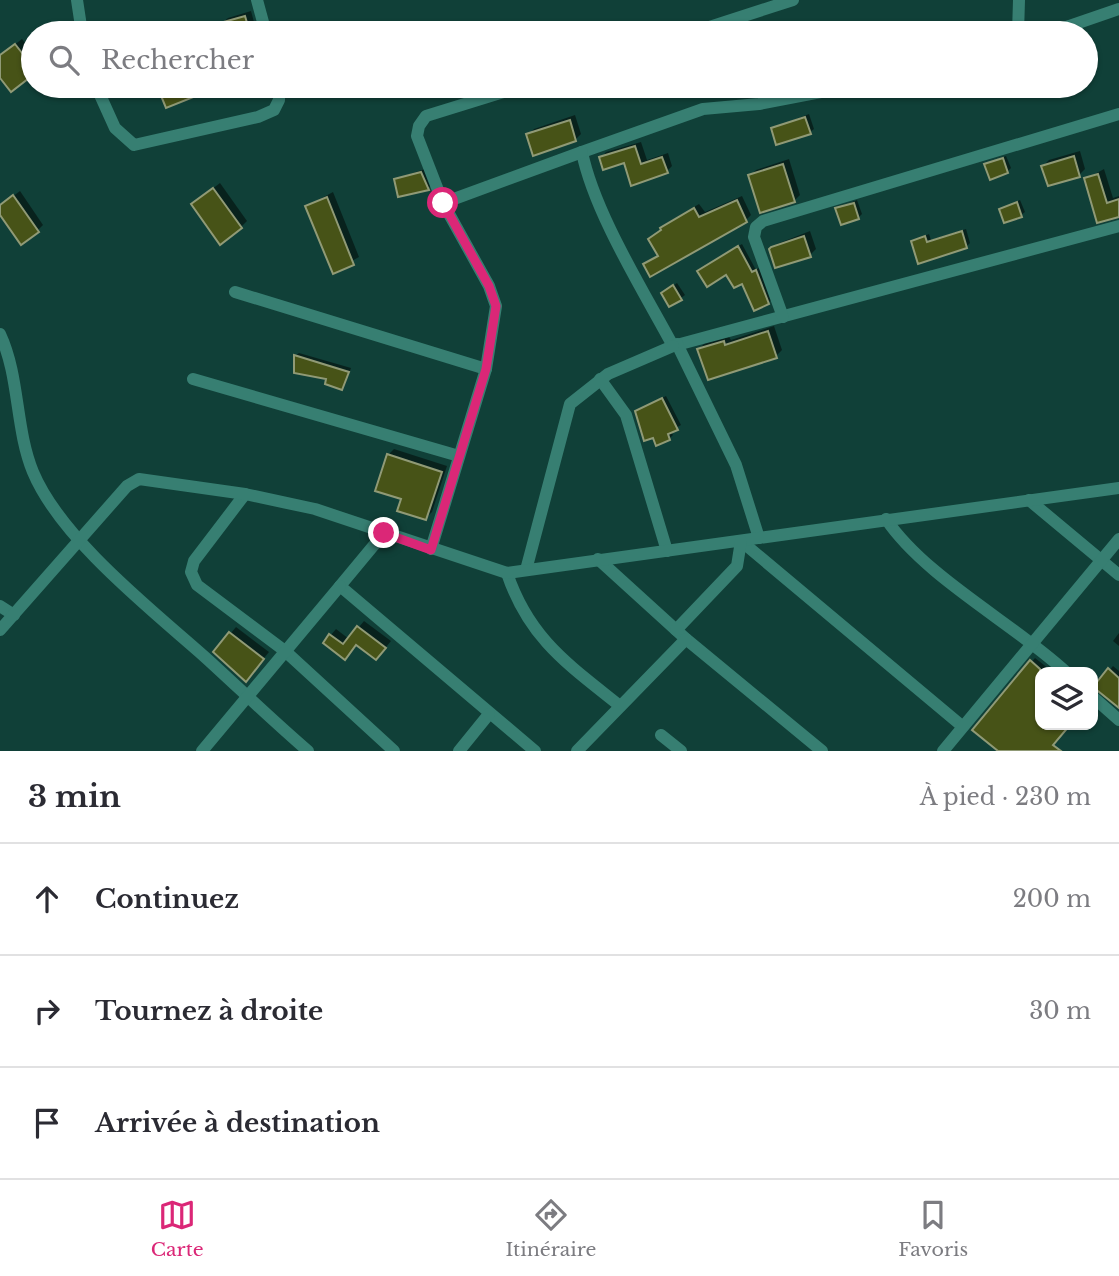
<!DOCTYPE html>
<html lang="fr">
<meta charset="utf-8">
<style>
:root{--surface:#fff;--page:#f2f2f3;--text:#2b2b33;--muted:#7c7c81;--line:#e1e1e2;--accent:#db2777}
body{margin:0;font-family:"Libre Baskerville",serif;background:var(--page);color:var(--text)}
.controls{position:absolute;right:21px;bottom:21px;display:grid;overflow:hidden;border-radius:14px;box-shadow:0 2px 5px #0004}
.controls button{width:63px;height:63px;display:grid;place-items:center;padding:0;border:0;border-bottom:2px solid var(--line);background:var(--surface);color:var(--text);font:35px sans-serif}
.stop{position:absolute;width:21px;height:21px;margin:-16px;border:5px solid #db2777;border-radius:50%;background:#fff}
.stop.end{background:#db2777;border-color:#fff;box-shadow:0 2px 7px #0008}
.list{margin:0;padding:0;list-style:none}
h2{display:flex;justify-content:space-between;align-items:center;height:91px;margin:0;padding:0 28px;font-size:30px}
h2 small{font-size:23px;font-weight:400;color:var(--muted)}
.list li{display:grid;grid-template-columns:46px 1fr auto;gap:21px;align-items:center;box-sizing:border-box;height:112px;padding:0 28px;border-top:2px solid var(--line)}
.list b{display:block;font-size:26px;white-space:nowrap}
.list em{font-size:23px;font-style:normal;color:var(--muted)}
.icon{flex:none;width:38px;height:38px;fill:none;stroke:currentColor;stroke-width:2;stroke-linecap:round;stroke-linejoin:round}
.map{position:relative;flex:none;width:1119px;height:751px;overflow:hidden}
.search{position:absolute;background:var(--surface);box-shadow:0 2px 5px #0004;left:21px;right:21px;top:21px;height:77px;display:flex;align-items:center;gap:18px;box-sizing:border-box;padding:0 24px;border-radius:38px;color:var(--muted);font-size:26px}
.sheet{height:427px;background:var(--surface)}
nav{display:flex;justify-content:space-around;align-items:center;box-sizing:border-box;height:98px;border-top:2px solid var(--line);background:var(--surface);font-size:19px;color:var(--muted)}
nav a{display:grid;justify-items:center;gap:4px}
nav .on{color:var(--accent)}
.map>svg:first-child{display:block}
.shadow{fill:#0007}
.building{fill:#475317;stroke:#909a76;stroke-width:2}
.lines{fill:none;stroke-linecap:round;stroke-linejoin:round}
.minor{stroke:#377f72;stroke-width:12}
.route{stroke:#db2777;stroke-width:9}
</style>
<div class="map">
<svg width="1119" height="751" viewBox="0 0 1119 751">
<rect width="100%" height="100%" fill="#104038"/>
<g class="shadow">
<polygon points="251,11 257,33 224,33 221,24 228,18"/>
<polygon points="22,39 33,54 33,72 11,89 0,75 0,56"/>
<polygon points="159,86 199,86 201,89 195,95 167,106"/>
<polygon points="809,114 814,129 810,132 773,128"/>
<polygon points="575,115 581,134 575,140 528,135 534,129"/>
<polygon points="641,142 647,160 668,153 672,166 667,171 601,158 606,152"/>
<polygon points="1080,151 1085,169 1079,175 1043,166 1049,160"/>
<polygon points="1006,156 1011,168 1007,172 986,164"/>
<polygon points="789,159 800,195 794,201 750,176 756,170"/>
<polygon points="425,169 431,185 428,189 395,179"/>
<polygon points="1104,169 1113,198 1119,196 1119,216 1099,221 1086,179"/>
<polygon points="220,183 247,221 241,227 193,204"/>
<polygon points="20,191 43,225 37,231 0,212 0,206"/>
<polygon points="333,192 359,257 334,271 307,206"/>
<polygon points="742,196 751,215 745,221 645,265 660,254 650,239 667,223 699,204 705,212"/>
<polygon points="857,200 862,214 858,218 837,209"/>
<polygon points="1020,200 1025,212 1021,215 1001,209"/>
<polygon points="966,229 970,243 966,247 913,241 929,234 931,240"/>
<polygon points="810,231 816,249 810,255 771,250 777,244"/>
<polygon points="742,244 756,270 759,268 772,299 768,303 727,272 702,268"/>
<polygon points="677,283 685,295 681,298 663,293"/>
<polygon points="774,326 782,350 776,356 699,349 705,343 729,337 731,340"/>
<polygon points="299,353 351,368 345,384 342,388 295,356"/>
<polygon points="666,396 681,425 671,431 673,435 669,439 637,412"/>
<polygon points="394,449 447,466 432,512 426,518 403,498 388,455"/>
<polygon points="364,621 391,641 382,652 357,643 351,651 325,642 336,629 349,639"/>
<polygon points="236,627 269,652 251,674 215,652"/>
<polygon points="1119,633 1119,646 1113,641"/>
<polygon points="1035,658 1053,672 1040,672 1040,725 1069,725 1049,751 998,751 974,730"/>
<polygon points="1113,666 1119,671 1119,706 1095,687"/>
</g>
<g class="building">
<polygon points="245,16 250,33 222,33 220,23"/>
<polygon points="15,44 33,67 33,75 11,92 0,78 0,55"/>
<polygon points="157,86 192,86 196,96 166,108"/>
<polygon points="805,117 811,134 776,145 771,128"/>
<polygon points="570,120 576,141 533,156 526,134"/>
<polygon points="635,146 641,164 662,157 668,173 631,186 624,163 603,170 599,157"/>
<polygon points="1074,156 1080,177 1048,186 1041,166"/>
<polygon points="1003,158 1008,173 990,180 984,164"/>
<polygon points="783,164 795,202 760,213 748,175"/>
<polygon points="421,172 429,190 398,197 394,179"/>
<polygon points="1098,174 1107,203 1119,199 1119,217 1097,223 1084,178"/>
<polygon points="213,188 242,228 220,245 191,204"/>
<polygon points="13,195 39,232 21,245 0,215 0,205"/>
<polygon points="327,197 354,265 333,274 305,206"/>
<polygon points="737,200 747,222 650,277 643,264 658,256 648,239 661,230 660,228 694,208 699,217"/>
<polygon points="1017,202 1022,217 1004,223 999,209"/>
<polygon points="854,203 859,219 841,225 835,208"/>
<polygon points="962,231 967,248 918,264 911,241 925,236 927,242"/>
<polygon points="804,236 811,257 775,268 769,249 771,247"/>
<polygon points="738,246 752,272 756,270 769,304 754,311 742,284 734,288 726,275 707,287 697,271"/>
<polygon points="673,285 682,300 669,307 661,293"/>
<polygon points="768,331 777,358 708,380 697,349 724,341 725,345"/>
<polygon points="294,355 349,372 342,390 325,384 326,379 294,373"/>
<polygon points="662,398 678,430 668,434 670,440 656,446 653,438 644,441 635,411"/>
<polygon points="387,454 442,472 426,520 397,511 401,499 375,491"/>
<polygon points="357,626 386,648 376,660 356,645 345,660 323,643 329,634 343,644"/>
<polygon points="229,632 264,659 246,682 213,652"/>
<polygon points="1030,660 1040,669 1040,725 1070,725 1053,745 1061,751 998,751 972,730"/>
<polygon points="1108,668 1119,678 1119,708 1093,687"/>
</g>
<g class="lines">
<g class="minor">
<polyline points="77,0 82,33"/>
<polyline points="257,0 266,33"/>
<polyline points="691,33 793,0"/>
<polyline points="1018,33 1019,0"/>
<polyline points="1049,33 1119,9"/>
<polyline points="96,86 115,128 134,145 258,117 274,110 279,100 279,86"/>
<path d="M 852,86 L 759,104 L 703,109 L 582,152 C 594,212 643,290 673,346 L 1119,226"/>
<polyline points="443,203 582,152"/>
<polyline points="235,292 486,369"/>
<polyline points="783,317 754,237 756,227 763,221 1119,114"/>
<path d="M 0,334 C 20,377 15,428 33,472 C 61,539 152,610 206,658 C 240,689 273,721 308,751"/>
<polyline points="677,344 736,465 759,538"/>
<polyline points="193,379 459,456"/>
<polyline points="600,379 626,415 667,551"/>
<polyline points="245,494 194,561 191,572 197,585 285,651 394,751"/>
<polyline points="1029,500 1119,575"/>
<path d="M 886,519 C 925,577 1013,623 1066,672"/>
<polyline points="384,533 340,586 535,751"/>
<polyline points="741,541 962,726"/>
<polyline points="431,549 486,369 496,306 489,286 443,203 417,136 419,126 426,116 523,86"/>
<polyline points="598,559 686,639 822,751"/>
<polyline points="526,570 570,404 608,374 673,346"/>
<path d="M 507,573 C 529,639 569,665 620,706"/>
<polyline points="0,606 14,615"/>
<polyline points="0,630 127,486 139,479 245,494 315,509 507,573 1119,488"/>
<polyline points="676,630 737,566 741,541"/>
<polyline points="1093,697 1119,720"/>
<polyline points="661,735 681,751"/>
<polyline points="202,751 340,586"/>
<polyline points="459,751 489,714"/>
<polyline points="577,751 686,639"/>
<polyline points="943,751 1119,539"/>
</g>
</g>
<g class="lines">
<polyline class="route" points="384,533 431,550 486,369 496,306 489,286 443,203"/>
</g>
</svg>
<div class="controls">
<button><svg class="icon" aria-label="layers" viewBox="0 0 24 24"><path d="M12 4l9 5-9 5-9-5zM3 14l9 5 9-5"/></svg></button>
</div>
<div class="stop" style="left:443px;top:203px"></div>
<div class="stop end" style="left:384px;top:533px"></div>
<div class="search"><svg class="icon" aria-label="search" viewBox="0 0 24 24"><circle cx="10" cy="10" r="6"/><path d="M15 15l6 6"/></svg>Rechercher</div>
</div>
<section class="sheet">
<h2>3 min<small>À pied · 230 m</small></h2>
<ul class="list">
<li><svg class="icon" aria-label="ahead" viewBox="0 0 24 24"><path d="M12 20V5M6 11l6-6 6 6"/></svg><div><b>Continuez</b></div><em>200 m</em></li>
<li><svg class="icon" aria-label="right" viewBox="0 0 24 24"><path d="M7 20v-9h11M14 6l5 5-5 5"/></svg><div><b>Tournez à droite</b></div><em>30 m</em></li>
<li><svg class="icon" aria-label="arrive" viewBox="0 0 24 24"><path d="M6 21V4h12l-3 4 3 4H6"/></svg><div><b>Arrivée à destination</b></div></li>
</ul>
</section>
<nav>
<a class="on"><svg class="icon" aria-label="map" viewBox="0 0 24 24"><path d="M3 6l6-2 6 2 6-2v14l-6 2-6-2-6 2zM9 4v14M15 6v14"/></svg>Carte</a>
<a><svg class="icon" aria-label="directions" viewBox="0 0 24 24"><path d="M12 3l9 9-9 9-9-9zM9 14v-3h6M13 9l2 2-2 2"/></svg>Itinéraire</a>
<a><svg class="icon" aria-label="saved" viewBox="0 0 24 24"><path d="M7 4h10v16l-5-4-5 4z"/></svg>Favoris</a>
</nav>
